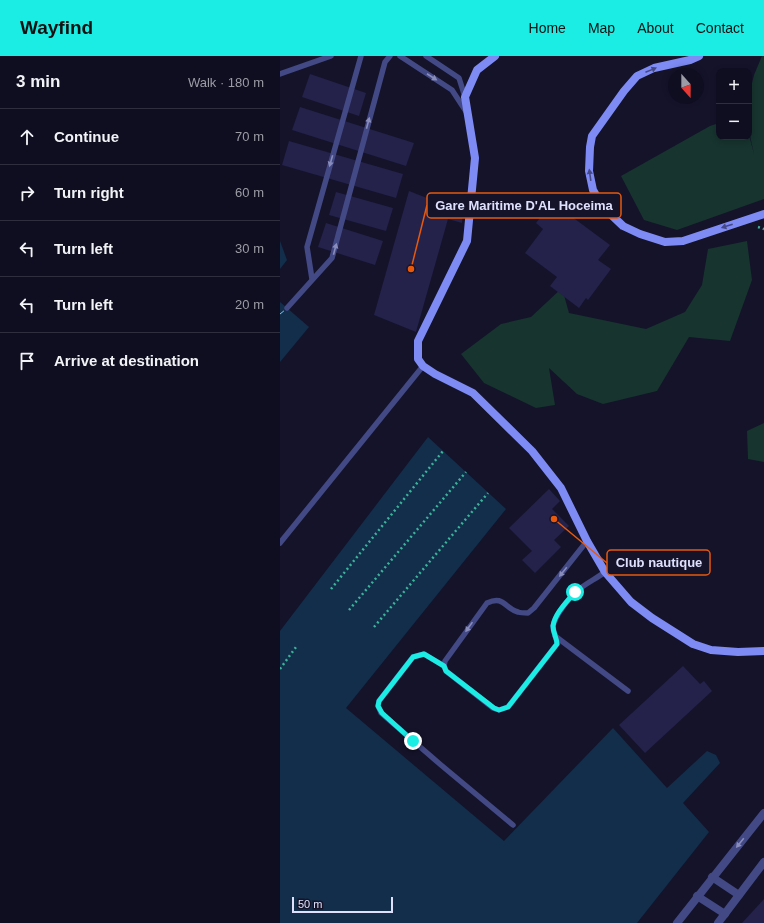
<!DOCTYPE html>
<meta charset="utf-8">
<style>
:root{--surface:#0f0e20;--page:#181729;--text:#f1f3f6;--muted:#9b9ca5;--line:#2f2e3e;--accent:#1bede5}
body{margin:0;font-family:Arial,sans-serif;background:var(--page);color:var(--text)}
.controls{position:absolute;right:12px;top:12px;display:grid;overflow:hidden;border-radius:8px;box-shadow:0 2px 6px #0003}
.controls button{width:36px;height:36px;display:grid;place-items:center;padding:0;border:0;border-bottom:1px solid var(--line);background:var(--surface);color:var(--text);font:20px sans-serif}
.compass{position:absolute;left:388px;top:12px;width:36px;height:36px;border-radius:50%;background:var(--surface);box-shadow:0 2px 6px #0003;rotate:159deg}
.scale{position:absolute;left:12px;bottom:10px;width:101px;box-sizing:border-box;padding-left:4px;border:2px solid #dfe0fc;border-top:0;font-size:11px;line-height:14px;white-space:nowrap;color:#dfe0fc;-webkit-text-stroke:3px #14132a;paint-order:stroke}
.stop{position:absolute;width:12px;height:12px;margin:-9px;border:3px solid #1bede5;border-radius:50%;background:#fff}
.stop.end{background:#1bede5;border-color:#fff;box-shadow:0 1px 4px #0008}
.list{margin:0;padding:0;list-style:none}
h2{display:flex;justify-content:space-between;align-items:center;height:52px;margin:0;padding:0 16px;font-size:17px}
h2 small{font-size:13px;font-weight:400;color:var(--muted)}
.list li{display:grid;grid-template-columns:26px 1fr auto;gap:12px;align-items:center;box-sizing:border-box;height:56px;padding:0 16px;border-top:1px solid var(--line)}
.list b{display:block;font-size:15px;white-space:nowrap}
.list em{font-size:13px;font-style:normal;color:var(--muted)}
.icon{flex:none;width:22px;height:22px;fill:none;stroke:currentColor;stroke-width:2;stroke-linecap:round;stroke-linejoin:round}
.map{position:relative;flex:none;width:484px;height:867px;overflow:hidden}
header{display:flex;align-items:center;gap:24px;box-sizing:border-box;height:56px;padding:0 20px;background:var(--accent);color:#111}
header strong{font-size:19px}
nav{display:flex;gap:22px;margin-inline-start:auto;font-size:14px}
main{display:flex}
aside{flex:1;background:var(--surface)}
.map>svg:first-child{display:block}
.green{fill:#17342f}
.water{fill:#122e4a}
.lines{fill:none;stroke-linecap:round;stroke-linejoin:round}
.ferry{stroke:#76cbf4;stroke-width:1;stroke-dasharray:5 4;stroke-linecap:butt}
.building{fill:#24214a}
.path{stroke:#3bb49c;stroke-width:2.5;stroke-dasharray:2 3;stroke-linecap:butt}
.lane{stroke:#424985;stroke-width:5.5}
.street{stroke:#424985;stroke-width:8}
.secondary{stroke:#7e8bf5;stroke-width:8}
.oneway{fill:#444985}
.oneway2{fill:#898dbb}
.route{stroke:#1bede5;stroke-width:5}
.leader{fill:none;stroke:#e8590c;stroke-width:1.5}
.callout-dot{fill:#e8590c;stroke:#14132a;stroke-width:1.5}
.callout{fill:#14132a;stroke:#e8590c;stroke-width:1.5}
.callout-label{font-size:13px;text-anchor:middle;font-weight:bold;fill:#dfe0fc}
</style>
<header>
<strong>Wayfind</strong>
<nav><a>Home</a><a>Map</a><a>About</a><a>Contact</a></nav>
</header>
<main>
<aside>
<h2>3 min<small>Walk · 180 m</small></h2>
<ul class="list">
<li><svg class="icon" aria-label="ahead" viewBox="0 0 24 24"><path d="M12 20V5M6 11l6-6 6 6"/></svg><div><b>Continue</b></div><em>70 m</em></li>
<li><svg class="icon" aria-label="right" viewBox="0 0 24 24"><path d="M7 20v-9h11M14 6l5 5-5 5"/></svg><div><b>Turn right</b></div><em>60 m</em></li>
<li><svg class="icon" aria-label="left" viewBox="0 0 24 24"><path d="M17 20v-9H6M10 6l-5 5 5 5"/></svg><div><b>Turn left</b></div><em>30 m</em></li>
<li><svg class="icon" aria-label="left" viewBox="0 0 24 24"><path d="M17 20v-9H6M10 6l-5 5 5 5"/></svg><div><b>Turn left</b></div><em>20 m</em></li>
<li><svg class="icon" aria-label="arrive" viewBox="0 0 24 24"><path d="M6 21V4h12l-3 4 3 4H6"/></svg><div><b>Arrive at destination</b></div></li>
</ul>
</aside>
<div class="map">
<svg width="484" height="867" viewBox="0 0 484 867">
<rect width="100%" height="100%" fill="#14132a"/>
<g class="green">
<polygon points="482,0 484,0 484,143 397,174 364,164 341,120 430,70 439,67 439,81 469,81 469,79 474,98 469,75 469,39 474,19"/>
<polygon points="467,185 472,224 450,285 409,281 377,335 323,348 297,338 269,312 275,349 256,352 204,327 181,298 221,268 251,261 282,232 289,257 366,273 405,256 422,229 428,193"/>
<polygon points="484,367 484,406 468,403 467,375"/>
</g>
<g class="water">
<polygon points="0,185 7,204 0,213"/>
<polygon points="0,246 29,271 0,306"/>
<polygon points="148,381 226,453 66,652 224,785 333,672 387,732 427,695 436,699 440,707 403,747 429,776 357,867 0,867 0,575"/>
</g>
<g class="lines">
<polyline class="ferry" points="0,258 5,254"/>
</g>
<g class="building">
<polygon points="30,18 86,37 79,60 22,41"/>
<polygon points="20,51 134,87 126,110 12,74"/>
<polygon points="9,85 123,118 116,142 2,109"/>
<polygon points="129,135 183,156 182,167 168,163 136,276 94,259"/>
<polygon points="56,136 113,152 106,175 49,159"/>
<polygon points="272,146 330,189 318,204 331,213 308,244 306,242 299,252 270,230 277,221 245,197 263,173 256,167"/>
<polygon points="46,167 103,185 95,209 38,191"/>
<polygon points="269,433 280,445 272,453 289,470 274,484 281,491 255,517 242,504 252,495 229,472"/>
<polygon points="403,610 420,628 424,625 432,635 365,697 339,669"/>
<polygon points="484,843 484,867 462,867"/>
</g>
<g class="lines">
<g class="path">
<polyline points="478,171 484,173"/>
<polyline points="51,533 163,395"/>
<polyline points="69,554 186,416"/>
<polyline points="94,571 208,437"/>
<polyline points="0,613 16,591"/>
</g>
<g class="lane">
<polyline points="120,0 172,34 187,57"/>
<polyline points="146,0 179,22 185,41"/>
<polyline points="0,18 51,0"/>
<polyline points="32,223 27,191 81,0"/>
<polyline points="7,252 52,202 105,6 110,0"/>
<path d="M 307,485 L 254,552 L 248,557 C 245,557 241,557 238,556 C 224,552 224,539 207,547 L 165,605 L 164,610 L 166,615 L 213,652 L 219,654 L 228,651 L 277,588 C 277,582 273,577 273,570 C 275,560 288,543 296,536 C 304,528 316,523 325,516"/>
<polyline points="0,487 143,310"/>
<polyline points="275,580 348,635"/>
<polyline points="164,610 144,598 133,601 99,645 98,650 101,657 161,709 233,769"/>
</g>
<g class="street">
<polyline points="432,821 459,839"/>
<polyline points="417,840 445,858"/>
<polyline points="397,867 484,757"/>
<polyline points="438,867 484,806"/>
</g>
<g class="secondary">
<polyline points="215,0 197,14 185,41 195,102 187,185 138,285 138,303 143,310 155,318 193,337 252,395 281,432 307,485 325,516 351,546 372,562 413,588 431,594 458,596 484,595"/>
<polyline points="419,0 410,4 374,12 357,20 344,35 312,80 310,91 309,115 313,134 323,151 343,170 360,178 385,186 403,185 484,158"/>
</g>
</g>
<defs><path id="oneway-solid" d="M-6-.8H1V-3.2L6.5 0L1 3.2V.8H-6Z"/></defs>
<g class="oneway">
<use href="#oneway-solid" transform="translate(371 14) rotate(-22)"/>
<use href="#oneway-solid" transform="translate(310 119) rotate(-98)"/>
<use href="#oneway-solid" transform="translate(447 170) rotate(162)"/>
</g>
<g class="oneway2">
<use href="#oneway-solid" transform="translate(152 21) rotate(33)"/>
<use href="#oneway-solid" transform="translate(88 67) rotate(-75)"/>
<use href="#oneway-solid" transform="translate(51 105) rotate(106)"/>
<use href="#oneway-solid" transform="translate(55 193) rotate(-75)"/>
<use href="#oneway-solid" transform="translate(283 516) rotate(129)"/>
<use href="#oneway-solid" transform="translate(189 571) rotate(125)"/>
<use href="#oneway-solid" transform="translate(460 787) rotate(129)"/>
</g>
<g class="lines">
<path class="route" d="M 133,685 L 102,657 L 98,650 L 99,645 L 133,601 L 144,598 L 164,610 L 166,615 L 214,652 L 219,654 L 228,651 L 277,588 C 277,582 273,577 273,570 C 275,557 287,546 295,536"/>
</g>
<path class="leader" d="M131 213L147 149M274 463L327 507"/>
<g class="callout-dot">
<circle cx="131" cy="213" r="4"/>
<circle cx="274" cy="463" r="4"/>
</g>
<g class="callout">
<rect x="147" y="137" width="194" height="25" rx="4"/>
<rect x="327" y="494" width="103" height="25" rx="4"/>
</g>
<g class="callout-label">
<text x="244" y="154">Gare Maritime D'AL Hoceima</text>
<text x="379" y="511">Club nautique</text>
</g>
</svg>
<div class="controls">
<button>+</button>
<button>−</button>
</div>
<svg class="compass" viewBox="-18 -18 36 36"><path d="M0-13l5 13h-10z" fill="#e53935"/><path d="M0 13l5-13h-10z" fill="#9b9ca5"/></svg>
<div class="scale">50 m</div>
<div class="stop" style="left:295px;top:536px"></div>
<div class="stop end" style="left:133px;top:685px"></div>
</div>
</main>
